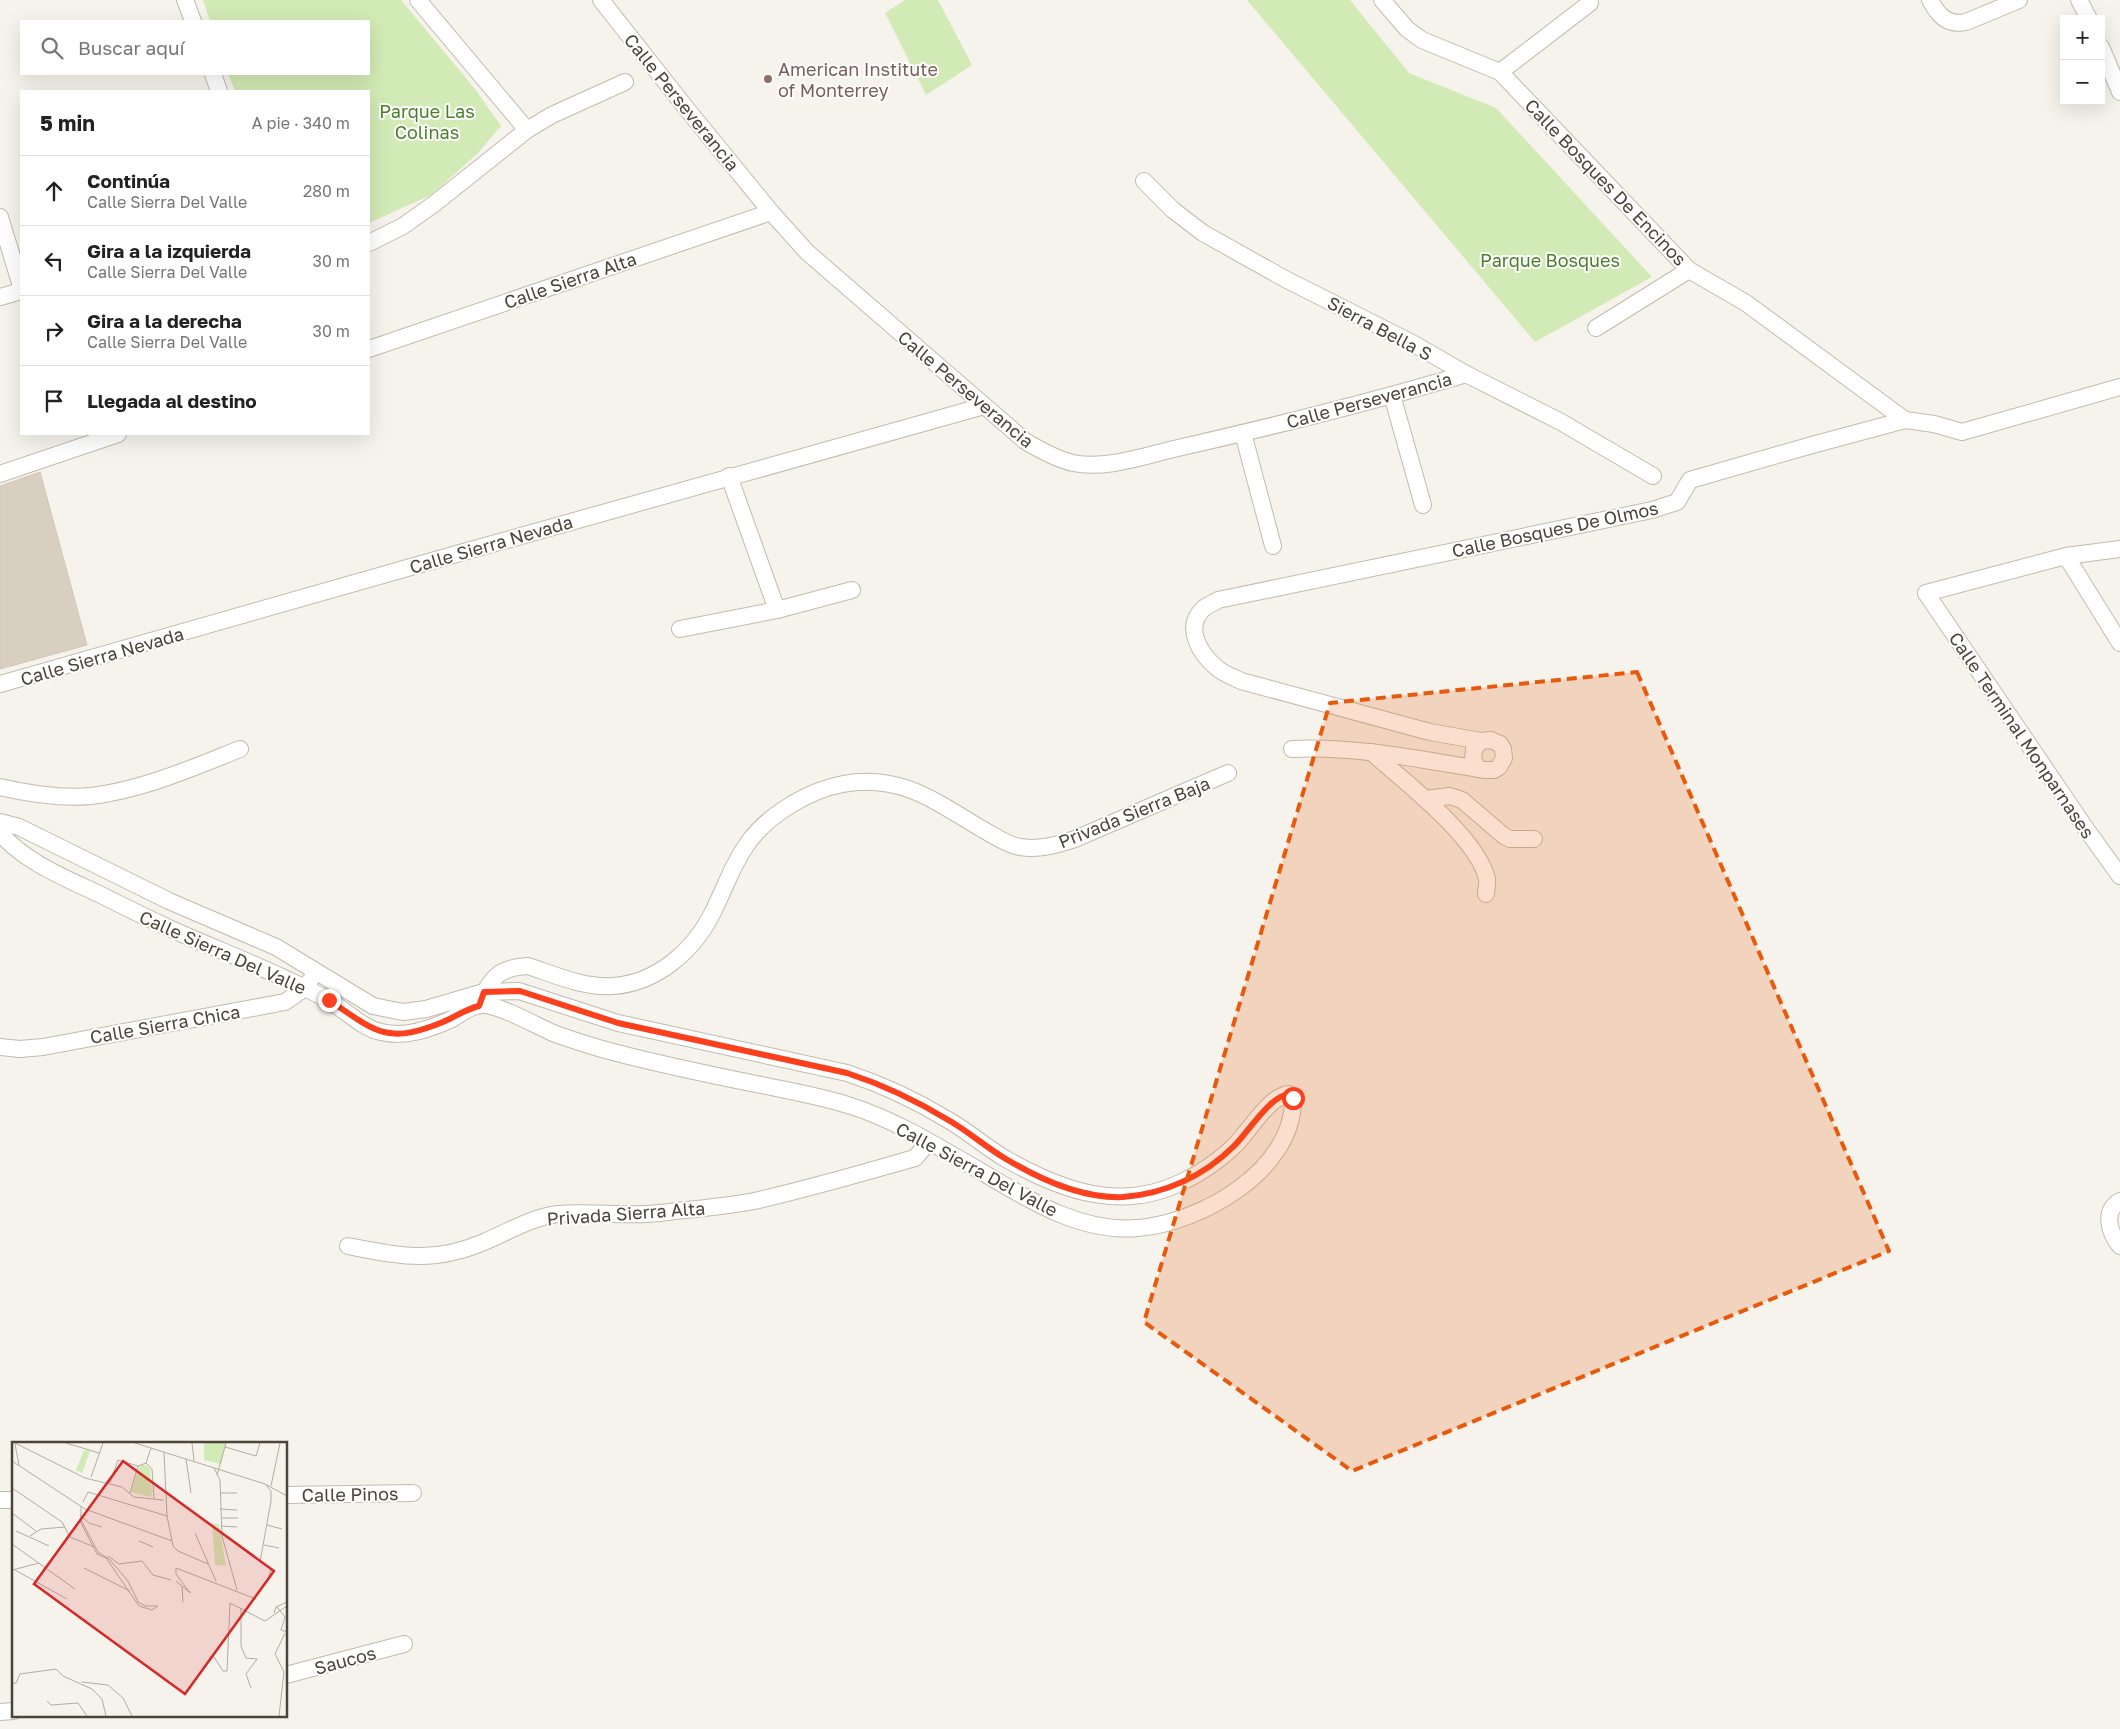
<!DOCTYPE html>
<html lang="es">
<meta charset="utf-8">
<style>
:root{--surface:#fff;--page:#f2f2f2;--text:#222;--muted:#767676;--line:#e0e0e0}
body{margin:0;font-family:"Golos Text",sans-serif;background:var(--page);color:var(--text)}
.controls{position:absolute;right:15px;top:15px;display:grid;overflow:hidden;border-radius:0px;box-shadow:0 5px 20px #0002}
.controls button{width:45px;height:45px;display:grid;place-items:center;padding:0;border:0;border-bottom:1px solid var(--line);background:var(--surface);color:var(--text);font:25px sans-serif}
.stop{position:absolute;width:15px;height:15px;margin:-11px;border:4px solid #fc3f1d;border-radius:50%;background:#fff}
.stop.end{background:#fc3f1d;border-color:#fff;box-shadow:0 1px 5px #0008}
.list{margin:0;padding:0;list-style:none}
h2{display:flex;justify-content:space-between;align-items:center;height:65px;margin:0;padding:0 20px;font-size:21px}
h2 small{font-size:16px;font-weight:400;color:var(--muted)}
.list li{display:grid;grid-template-columns:32px 1fr auto;gap:15px;align-items:center;box-sizing:border-box;height:70px;padding:0 20px;border-top:1px solid var(--line)}
.list b{display:block;font-size:19px;white-space:nowrap}
.list p{margin:0;font-size:16px;white-space:nowrap;color:var(--muted)}
.list em{font-size:16px;font-style:normal;color:var(--muted)}
.icon{flex:none;width:28px;height:28px;fill:none;stroke:currentColor;stroke-width:2;stroke-linecap:round;stroke-linejoin:round}
.map{position:relative;flex:none;width:2120px;height:1729px;overflow:hidden}
.search{position:absolute;background:var(--surface);box-shadow:0 5px 20px #0002;left:20px;top:20px;width:350px;height:55px;display:flex;align-items:center;gap:12px;box-sizing:border-box;padding:0 18px;border-radius:0px;color:var(--muted);font-size:19px}
.panel{position:absolute;background:var(--surface);box-shadow:0 5px 20px #0002;left:20px;top:90px;width:350px;height:345px;border-radius:0px}
.map>svg:first-child{display:block}
.green{fill:#d2eab5}
.building{fill:#d8cfc1;stroke:#d3c7b4}
.lines{fill:none;stroke-linecap:round;stroke-linejoin:round}
.minor-casing{stroke:#c2bbae;stroke-width:18}
.minor{stroke:#fff;stroke-width:16}
.route{stroke:#fc3f1d;stroke-width:6}
.marked{fill:#e8590c;fill-opacity:0.2;stroke:#e8590c;stroke-width:4;stroke-dasharray:10 6;stroke-linejoin:round}
.education-dot{fill:#8d6e63;stroke:#fff;stroke-width:2}
.labels{text-anchor:middle;dominant-baseline:central;stroke-width:4;stroke-linejoin:round;paint-order:stroke}
.education-label{font-size:18px;fill:#785e54;stroke:#fff;text-anchor:start}
.street-label{font-size:18px;fill:#4b4439;stroke:#fff}
.park-label{font-size:18px;fill:#4a7f2a;stroke:#fff}
.inset-road{fill:none;stroke:#b2ada4;stroke-width:1}
.view{fill:#d62828;fill-opacity:0.15;stroke:#d62828;stroke-width:2.5}
.inset-edge{fill:none;stroke:#4b4439;stroke-width:2.5}
</style>
<div class="map">
<svg width="2120" height="1729" viewBox="0 0 2120 1729">
<rect width="100%" height="100%" fill="#f6f3ec"/>
<g class="green">
<polygon points="203,0 401,0 475,89 501,126 477,154 431,195 369,223 369,91 235,91 228,74 369,74 369,21 210,21"/>
<polygon points="905,0 938,0 972,65 926,95 885,13"/>
<polygon points="1247,0 1350,0 1409,73 1496,108 1652,277 1535,342"/>
</g>
<polygon class="building" points="40,472 87,645 0,669 0,486"/>
<g class="lines">
<g class="minor-casing">
<g id="minor">
<polyline points="185,0 193,21"/>
<polyline points="418,0 527,130"/>
<path d="M 601,0 L 686,108 L 771,212 L 807,252 L 1025,441 C 1040,450 1056,459 1073,463 C 1107,470 1146,455 1178,448 C 1275,426 1371,402 1466,374"/>
<polyline points="1382,0 1407,29 1422,40 1500,72 1689,270 1746,303 1905,420"/>
<path d="M 1930,0 C 1938,15 1947,26 1966,22 L 2019,0"/>
<polyline points="2079,0 2089,19"/>
<polyline points="2101,47 2120,92"/>
<polyline points="1500,72 1590,3"/>
<polyline points="213,74 219,91"/>
<polyline points="1144,181 1173,210 1203,233 1287,280 1414,344 1466,374 1561,422 1653,476"/>
<polyline points="0,217 21,286"/>
<polyline points="369,243 403,226 434,204 527,130 552,115 625,82"/>
<polyline points="0,297 21,291"/>
<polyline points="1596,328 1689,270"/>
<polyline points="369,349 771,212"/>
<polyline points="1392,395 1423,505"/>
<polyline points="1243,433 1273,546"/>
<polyline points="0,474 118,434"/>
<polyline points="729,476 777,610"/>
<polyline points="2120,549 2066,556 1926,593 2084,826 2120,876"/>
<polyline points="2066,556 2120,643"/>
<polyline points="680,629 777,610 852,590"/>
<polyline points="0,684 453,555 984,406"/>
<path d="M 1481,741 L 1474,749 L 1473,760 L 1479,769 L 1484,770 L 1494,770 L 1499,767 L 1504,758 L 1503,749 L 1500,744 L 1491,740 L 1481,741 L 1430,732 L 1241,681 C 1233,677 1224,674 1217,668 C 1200,654 1183,627 1204,608 C 1208,605 1214,603 1218,600 L 1652,510 L 1677,502 L 1690,480 L 1812,445 L 1905,420 L 1934,424 L 1962,432 L 2120,387"/>
<path d="M 1292,749 C 1355,746 1417,759 1479,769"/>
<path d="M 1371,752 C 1403,780 1478,838 1487,879 C 1488,883 1486,889 1486,894"/>
<path d="M 0,787 C 30,794 60,799 91,796 C 142,790 192,768 240,749"/>
<polyline points="1425,799 1450,796 1462,800 1504,836 1510,839 1534,839"/>
<path d="M 0,822 L 19,827 L 169,901 L 276,947 L 373,1006 L 403,1012 L 426,1009 L 484,992 L 519,991 L 618,1023 L 847,1073 C 884,1085 917,1101 950,1121 C 970,1133 987,1148 1006,1159 C 1062,1191 1121,1212 1182,1182 C 1201,1173 1217,1162 1232,1148 C 1248,1134 1268,1096 1289,1094 L 1293,1099 C 1294,1170 1201,1223 1138,1228 C 1080,1233 1029,1200 982,1172 C 940,1148 898,1121 851,1106 C 823,1097 795,1092 766,1086 C 711,1075 656,1064 602,1049 C 585,1044 569,1039 553,1033 C 535,1025 504,1007 485,1005 C 473,1004 462,1013 452,1019 C 430,1029 405,1038 381,1032 C 362,1028 348,1012 331,1002 C 317,993 301,986 286,979 C 248,961 209,946 171,929 C 147,918 123,906 99,894 C 65,878 25,862 0,833"/>
<path d="M 481,1000 C 491,976 502,967 528,966 C 555,975 584,988 613,986 C 657,983 693,951 712,914 C 725,888 733,863 750,840 C 771,813 810,790 843,784 C 900,773 936,802 982,829 C 993,835 1007,845 1020,847 C 1039,850 1057,845 1075,839 L 1228,773"/>
<polyline points="0,1047 20,1049 43,1047 285,1002 305,988 310,981"/>
<path d="M 2120,1201 C 2102,1211 2110,1234 2120,1246"/>
<path d="M 348,1246 C 401,1256 432,1264 484,1242 C 508,1232 532,1217 558,1214 C 592,1211 627,1217 660,1213 C 691,1209 724,1207 754,1201 C 808,1189 862,1173 915,1158 L 929,1142"/>
<polyline points="286,1495 413,1493"/>
<polyline points="0,1500 14,1500"/>
<polyline points="286,1675 404,1644"/>
<polyline points="0,1712 14,1711"/>
</g>
</g>
<use href="#minor" class="minor"/>
</g>
<g class="lines">
<path class="route" d="M 329,1000 C 376,1032 387,1045 443,1022 C 455,1017 466,1009 479,1006 L 484,992 L 520,991 L 618,1023 L 847,1073 C 884,1085 917,1101 950,1121 C 969,1132 987,1148 1006,1159 C 1041,1180 1082,1199 1123,1197 C 1165,1194 1204,1176 1234,1146 C 1246,1135 1274,1090 1291,1095 L 1293,1098"/>
</g>
<path class="marked" d="M 1637,672 L 1889,1251 L 1352,1471 L 1144,1322 L 1330,703 Z"/>
<circle class="education-dot" cx="768" cy="79" r="5"/>
<g class="labels">
<g class="education-label">
<text x="778" y="69">American Institute<tspan x="778" dy="21">of Monterrey</tspan></text>
</g>
<g class="street-label">
<text transform="translate(682 102) rotate(51)">Calle Perseverancia</text>
<text transform="translate(1606 182) rotate(46)">Calle Bosques De Encinos</text>
<text transform="translate(570 280) rotate(-19)">Calle Sierra Alta</text>
<text transform="translate(1380 328) rotate(28)">Sierra Bella S</text>
<text transform="translate(966 389) rotate(40)">Calle Perseverancia</text>
<text transform="translate(1369 400) rotate(-15)">Calle Perseverancia</text>
<text transform="translate(1555 529) rotate(-12)">Calle Bosques De Olmos</text>
<text transform="translate(491 544) rotate(-16)">Calle Sierra Nevada</text>
<text transform="translate(102 656) rotate(-16)">Calle Sierra Nevada</text>
<text transform="translate(2022 735) rotate(56)">Calle Terminal Monparnases</text>
<text transform="translate(1134 812) rotate(-22)">Privada Sierra Baja</text>
<text transform="translate(223 952) rotate(24)">Calle Sierra Del Valle</text>
<text transform="translate(165 1024) rotate(-10)">Calle Sierra Chica</text>
<text transform="translate(977 1169) rotate(28)">Calle Sierra Del Valle</text>
<text transform="translate(626 1213) rotate(-4)">Privada Sierra Alta</text>
<text transform="translate(350 1494) rotate(-1)">Calle Pinos</text>
<text transform="translate(345 1660) rotate(-15)">Saucos</text>
</g>
<g class="park-label">
<text x="427" y="111">Parque Las<tspan x="427" dy="21">Colinas</tspan></text>
<text x="1550" y="260">Parque Bosques</text>
</g>
</g>
<g transform="translate(12 1442)">
<rect width="275" height="275" fill="#f6f3ec"/>
<path d="M 192,1 L 214,1 L 209,22 L 192,18 ZM 72,8 L 78,9 L 70,31 L 64,28 ZM 131,22 L 138,26 L 140,54 L 137,55 L 119,50 L 127,25 ZM 200,82 L 207,82 L 214,124 L 203,123 Z" fill="#d2eab5"/>
<path class="inset-road" d="M 3,1 L 73,36 L 110,45 L 122,55 L 151,58M 54,1 L 87,11M 123,1 L 253,42 L 275,54M 180,1 L 182,19M 3,2 L 7,23M 213,5 L 244,14 L 248,1M 139,6 L 134,21 L 140,27 L 142,56M 152,10 L 155,74 L 161,104 L 166,109 L 196,122M 174,17 L 179,51M 0,19 L 73,67 L 160,99M 202,26 L 208,38 L 210,94 L 225,148M 205,33 L 214,1M 79,35 L 91,1M 98,41 L 106,18 L 126,24 L 134,21M 253,42 L 259,49 L 259,59 L 248,120 L 259,126 L 256,139M 259,44 L 268,1M 0,46 L 50,80 L 58,95 L 82,105M 118,51 L 126,24M 208,51 L 225,51M 71,60 L 76,50 L 155,74M 69,64 L 69,81 L 85,112 L 94,116 L 127,164 L 140,168 L 146,164M 208,67 L 225,68M 0,71 L 24,89M 68,73 L 77,81 L 90,85M 209,76 L 226,76M 69,78 L 86,110 L 97,117 L 116,139 L 126,160 L 133,164 L 146,164M 255,83 L 270,87M 209,84 L 225,85M 4,89 L 37,104M 183,91 L 204,139M 18,94 L 29,87 L 53,85M 127,99 L 141,105M 0,102 L 63,147M 252,103 L 267,106M 96,114 L 107,122 L 130,119 L 141,133 L 159,138M 72,126 L 118,149M 0,128 L 27,121M 3,128 L 55,157M 164,139 L 177,150M 170,144 L 171,160M 178,149 L 178,151 L 164,132 L 164,126 L 244,157M 265,165 L 273,175 L 269,188 L 275,190M 229,166 L 229,204 L 234,216 L 245,217 L 234,232 L 239,246M 262,171 L 264,165 L 275,160M 198,220 L 198,215 L 202,215 L 211,229 L 215,229 L 218,161 L 253,179 L 275,164M 70,240 L 96,243 L 111,256 L 120,274M 0,241 L 4,241 L 8,232 L 44,227 L 51,234 L 80,247 L 90,257 L 94,274M 35,259 L 39,263 L 66,261 L 75,274M 267,274 L 272,230 L 263,212 L 273,191"/>
<path class="view" d="M 111,19 L 262,129 L 173,252 L 22,142 Z"/>
<rect width="275" height="275" class="inset-edge"/>
</g>
</svg>
<div class="controls">
<button>+</button>
<button>−</button>
</div>
<div class="stop" style="left:1293px;top:1098px"></div>
<div class="stop end" style="left:329px;top:1000px"></div>
<div class="search"><svg class="icon" aria-label="search" viewBox="0 0 24 24"><circle cx="10" cy="10" r="6"/><path d="M15 15l6 6"/></svg>Buscar aquí</div>
<section class="panel">
<h2>5 min<small>A pie · 340 m</small></h2>
<ul class="list">
<li><svg class="icon" aria-label="ahead" viewBox="0 0 24 24"><path d="M12 20V5M6 11l6-6 6 6"/></svg><div><b>Continúa</b><p>Calle Sierra Del Valle</p></div><em>280 m</em></li>
<li><svg class="icon" aria-label="left" viewBox="0 0 24 24"><path d="M17 20v-9H6M10 6l-5 5 5 5"/></svg><div><b>Gira a la izquierda</b><p>Calle Sierra Del Valle</p></div><em>30 m</em></li>
<li><svg class="icon" aria-label="right" viewBox="0 0 24 24"><path d="M7 20v-9h11M14 6l5 5-5 5"/></svg><div><b>Gira a la derecha</b><p>Calle Sierra Del Valle</p></div><em>30 m</em></li>
<li><svg class="icon" aria-label="arrive" viewBox="0 0 24 24"><path d="M6 21V4h12l-3 4 3 4H6"/></svg><div><b>Llegada al destino</b></div></li>
</ul>
</section>
</div>
